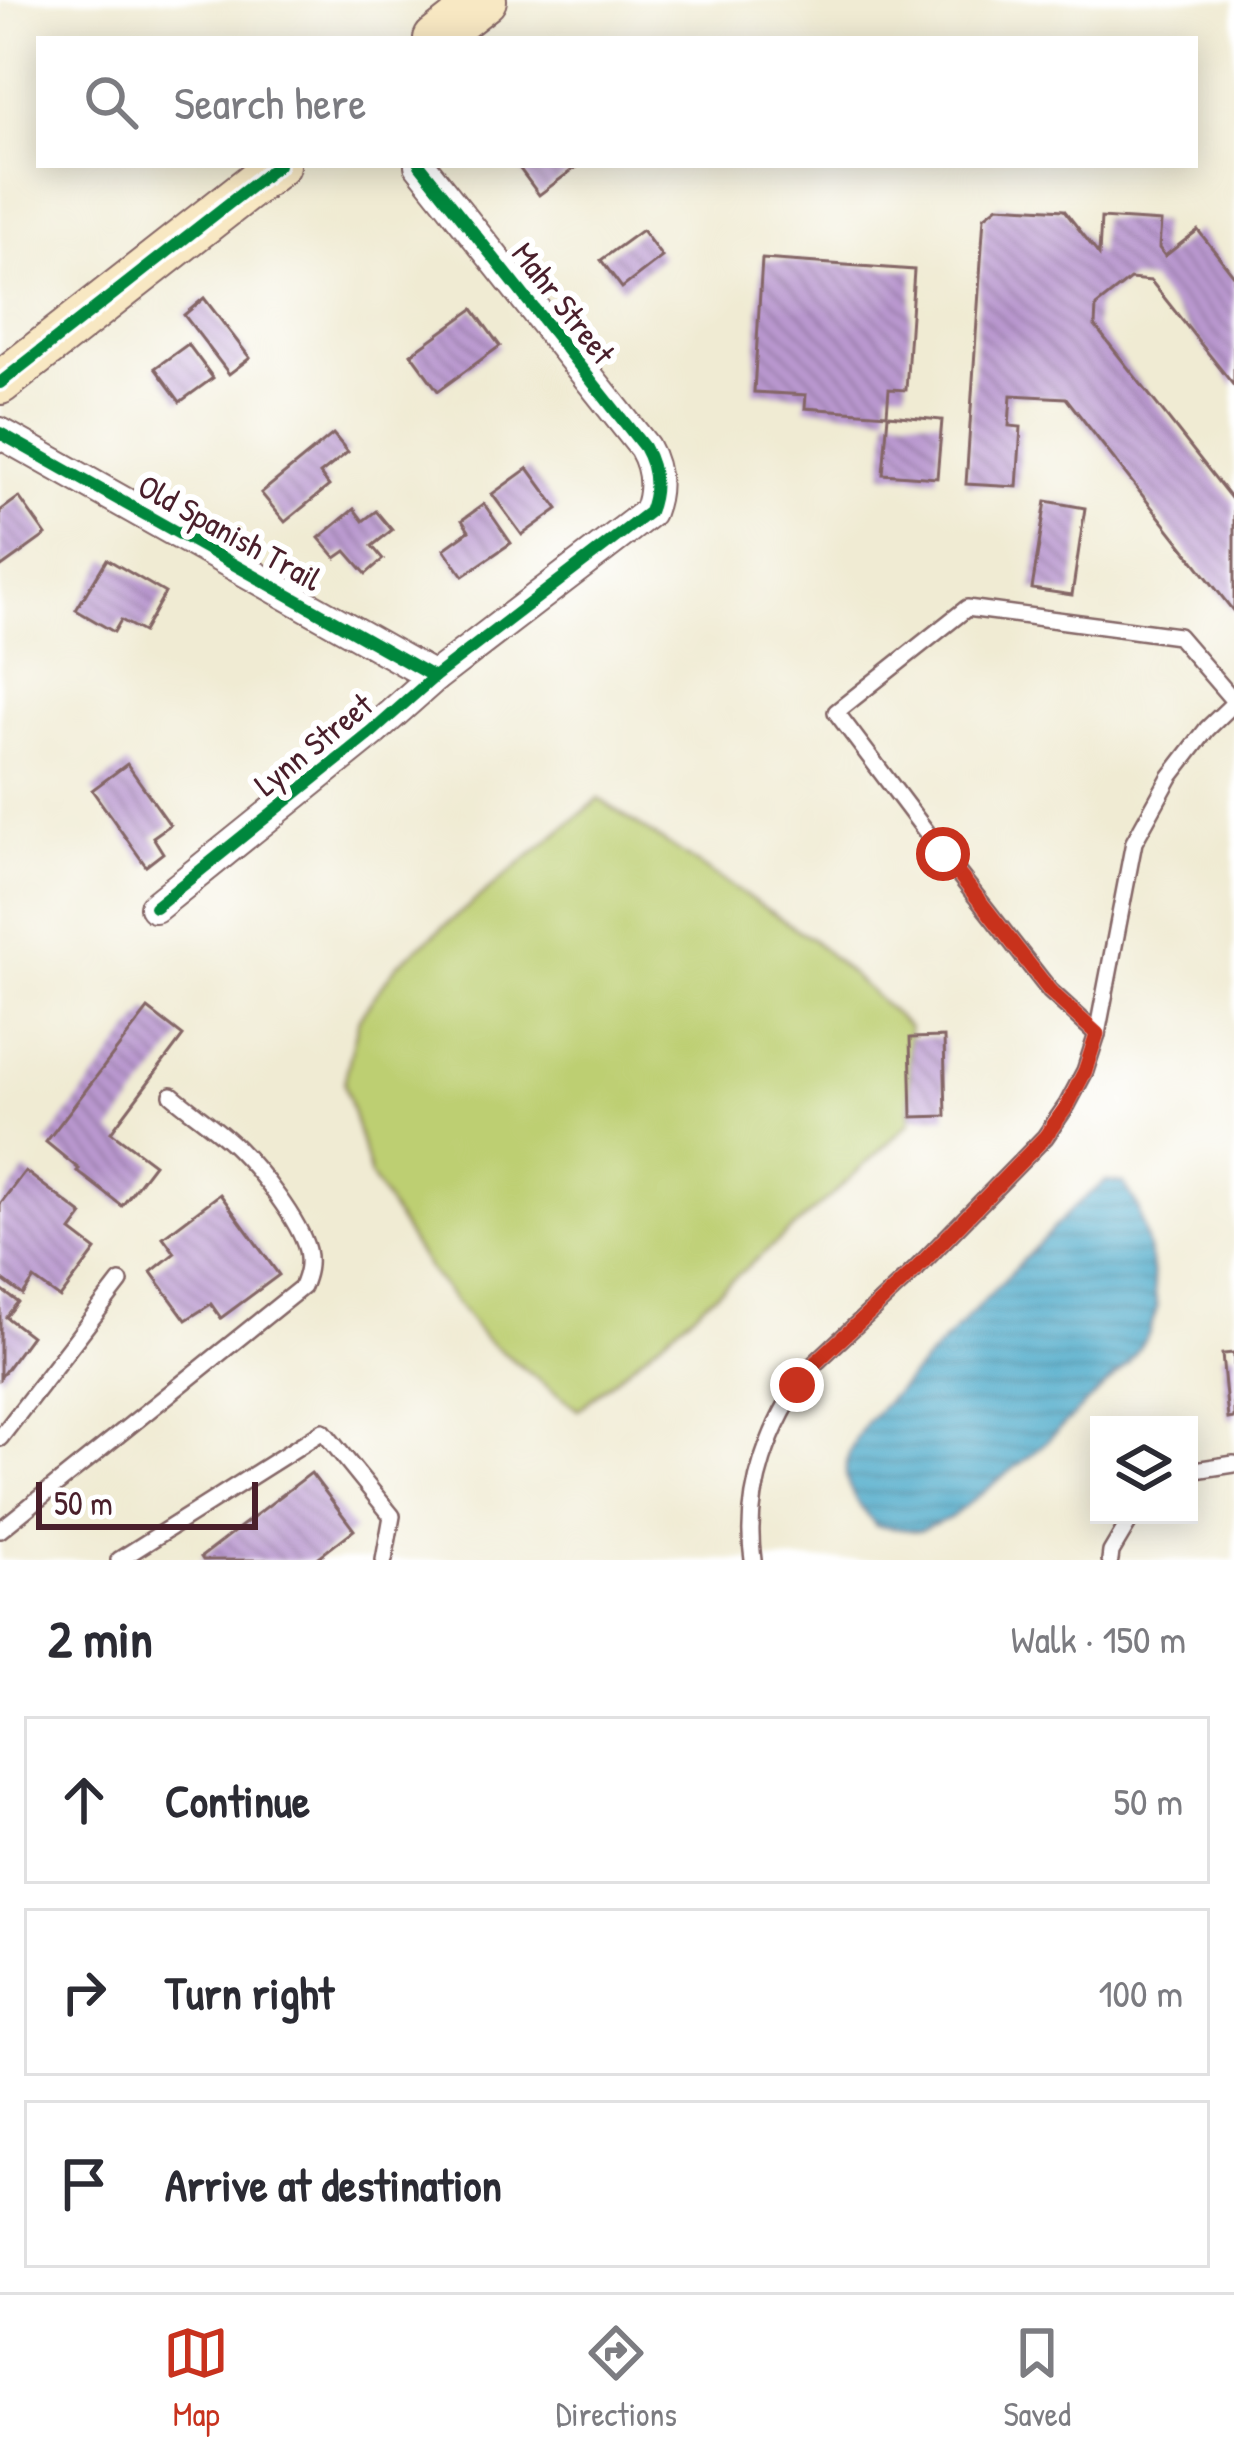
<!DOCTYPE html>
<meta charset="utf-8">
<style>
:root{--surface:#fff;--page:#f2f2f3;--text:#2b2b33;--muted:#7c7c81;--line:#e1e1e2;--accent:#c8321e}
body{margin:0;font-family:"Patrick Hand",sans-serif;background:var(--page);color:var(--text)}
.controls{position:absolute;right:36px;bottom:36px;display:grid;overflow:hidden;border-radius:0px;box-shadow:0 6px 30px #0003}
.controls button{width:108px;height:108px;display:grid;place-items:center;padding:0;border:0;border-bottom:3px solid var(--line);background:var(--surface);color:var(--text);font:60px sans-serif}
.scale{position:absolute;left:36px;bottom:30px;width:222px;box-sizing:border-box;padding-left:12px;border:6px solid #4a1f2b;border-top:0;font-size:33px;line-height:42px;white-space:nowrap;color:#4a1f2b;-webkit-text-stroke:9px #fff;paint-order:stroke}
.stop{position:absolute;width:36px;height:36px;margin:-27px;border:9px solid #c8321e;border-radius:50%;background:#fff}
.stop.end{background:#c8321e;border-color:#fff;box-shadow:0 3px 12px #0008}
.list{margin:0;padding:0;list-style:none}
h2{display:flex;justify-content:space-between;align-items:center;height:156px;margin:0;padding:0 48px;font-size:51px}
h2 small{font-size:39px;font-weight:400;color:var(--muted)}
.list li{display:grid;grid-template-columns:78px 1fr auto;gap:36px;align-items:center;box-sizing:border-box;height:168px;margin:0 24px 24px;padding:0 24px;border:3px solid var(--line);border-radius:0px}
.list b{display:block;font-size:45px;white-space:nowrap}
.list em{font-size:39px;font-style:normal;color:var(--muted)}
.icon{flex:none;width:66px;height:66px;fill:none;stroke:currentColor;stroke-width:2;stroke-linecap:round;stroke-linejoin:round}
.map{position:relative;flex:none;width:1234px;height:1560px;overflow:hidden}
.search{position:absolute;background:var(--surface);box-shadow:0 6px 30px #0003;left:36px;right:36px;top:36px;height:132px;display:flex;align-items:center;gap:30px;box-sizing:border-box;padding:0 42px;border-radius:0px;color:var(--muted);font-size:45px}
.sheet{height:732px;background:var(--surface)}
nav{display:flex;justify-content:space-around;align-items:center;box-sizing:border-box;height:168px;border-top:3px solid var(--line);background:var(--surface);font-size:33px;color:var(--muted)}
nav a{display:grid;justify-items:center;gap:6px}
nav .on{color:var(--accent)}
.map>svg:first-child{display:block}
.garden{fill:#bdcf72;stroke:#84774e;stroke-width:3}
.water{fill:url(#water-rules);stroke:#4a647a;stroke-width:3}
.building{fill:url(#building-back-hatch)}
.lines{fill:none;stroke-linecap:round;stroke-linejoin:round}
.lane-casing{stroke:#846666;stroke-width:20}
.street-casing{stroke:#846666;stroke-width:34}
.secondary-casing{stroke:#846666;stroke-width:46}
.lane{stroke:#fff;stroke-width:15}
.street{stroke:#fff;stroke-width:30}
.secondary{stroke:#f8e8c3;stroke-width:42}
.cycleway-casing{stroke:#fff;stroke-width:20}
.cycleway{stroke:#00873e;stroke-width:12}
.route{stroke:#c8321e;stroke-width:15}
.labels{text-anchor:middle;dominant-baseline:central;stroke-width:12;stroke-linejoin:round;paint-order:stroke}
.street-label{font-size:33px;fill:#4a1f2b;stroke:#fff}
</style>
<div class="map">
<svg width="1234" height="1560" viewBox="0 0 1234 1560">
<defs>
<pattern id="water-rules" width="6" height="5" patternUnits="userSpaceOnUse" patternTransform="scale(3)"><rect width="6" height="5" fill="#4aa8c8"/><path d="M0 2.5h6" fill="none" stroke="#4088a3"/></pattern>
<pattern id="building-back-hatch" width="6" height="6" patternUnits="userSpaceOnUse" patternTransform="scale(3)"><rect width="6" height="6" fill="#b998cf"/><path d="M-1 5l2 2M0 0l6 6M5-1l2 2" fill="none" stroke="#987ba8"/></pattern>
</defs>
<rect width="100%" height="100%" fill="#fff"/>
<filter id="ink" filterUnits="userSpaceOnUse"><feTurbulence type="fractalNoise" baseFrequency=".00833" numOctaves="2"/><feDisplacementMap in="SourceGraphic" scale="24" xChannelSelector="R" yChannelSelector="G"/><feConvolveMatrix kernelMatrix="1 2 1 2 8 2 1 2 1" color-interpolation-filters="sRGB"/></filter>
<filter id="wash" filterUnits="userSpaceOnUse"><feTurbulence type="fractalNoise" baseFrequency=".004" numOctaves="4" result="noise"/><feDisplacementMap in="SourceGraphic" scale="48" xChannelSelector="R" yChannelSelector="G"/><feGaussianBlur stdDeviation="2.7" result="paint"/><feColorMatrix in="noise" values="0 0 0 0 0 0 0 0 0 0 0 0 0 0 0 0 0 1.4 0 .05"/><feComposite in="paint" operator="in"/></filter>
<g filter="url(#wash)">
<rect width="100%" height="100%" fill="#f0ebd3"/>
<polygon class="garden" points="599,799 813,940 909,1027 910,1122 830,1197 578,1410 484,1338 427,1267 371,1177 344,1083 359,1018 397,965"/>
<path class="water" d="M 1106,1181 L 1123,1183 L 1138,1207 L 1151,1261 L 1157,1308 L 1149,1333 L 1128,1364 L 1035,1452 L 950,1518 L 919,1531 L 876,1526 C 842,1484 834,1470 866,1423 L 1074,1207 Z"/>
<g id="blocks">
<g class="building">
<polygon points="517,165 579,165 539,195"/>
<polygon points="998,206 1064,210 1099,255 1101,218 1161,222 1159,248 1165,256 1198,230 1234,276 1234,386 1151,281 1130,279 1096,306 1095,326 1234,502 1234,612 1066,398 1011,395 1009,426 1021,427 1017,487 966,484 984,217"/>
<polygon points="642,230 662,257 622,288 601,260"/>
<polygon points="762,259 914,270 906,390 889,389 887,414 805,408 806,395 754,392"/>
<polygon points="204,298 250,358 229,374 184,315"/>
<polygon points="473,309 500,346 438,391 411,354"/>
<polygon points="188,344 213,378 180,402 155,368"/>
<polygon points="888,415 942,420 937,478 883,474"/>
<polygon points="333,434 348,452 320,474 329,486 285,522 261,493"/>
<polygon points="528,468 558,509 522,535 492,494"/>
<polygon points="19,497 46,535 0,568 0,511"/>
<polygon points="1046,501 1085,508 1072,595 1032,589"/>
<polygon points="484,504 511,543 463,576 444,549 469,531 462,520"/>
<polygon points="354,509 363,521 376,511 392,530 372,546 383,559 366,574 346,551 336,558 319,538"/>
<polygon points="107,559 165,593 143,632 121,620 114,632 76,610"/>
<polygon points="127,764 170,825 153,837 163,853 146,866 92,790"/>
<polygon points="148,1009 183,1036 111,1132 154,1164 122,1206 77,1171 79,1169 46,1142"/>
<polygon points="944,1037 946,1116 912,1117 910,1038"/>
<polygon points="25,1171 83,1215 71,1231 96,1250 60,1298 34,1279 23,1295 0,1278 0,1204"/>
<polygon points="220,1194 279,1275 221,1318 211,1304 186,1320 151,1272 175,1253 163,1237"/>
<polygon points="0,1289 18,1302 6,1317 31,1336 0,1378"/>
<polygon points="1234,1353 1234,1418 1228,1419 1222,1354"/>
<polygon points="311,1473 354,1530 315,1560 203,1560 201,1557"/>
</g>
</g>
</g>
<g filter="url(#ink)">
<use href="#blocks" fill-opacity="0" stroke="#846666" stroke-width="3"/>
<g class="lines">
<g class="lane-casing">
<g id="lane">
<polyline points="1097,1034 1050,991 943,854 836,712 967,608 1178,636 1234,701"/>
<polyline points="0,1438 120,1282"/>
<polyline points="1189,1471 1234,1464"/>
<path d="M 0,1530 L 302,1287 C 307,1275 310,1264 307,1250 C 299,1220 260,1171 238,1149 C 218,1129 193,1113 172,1095"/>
<polyline points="119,1560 323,1431 392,1516 384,1560"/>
<path d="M 753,1560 C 743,1492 770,1423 810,1368 L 916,1269 L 1045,1137 L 1067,1105 L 1085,1071 L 1097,1034 L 1134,842 L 1170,777 L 1207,729 L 1234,703"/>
<polyline points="1110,1560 1111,1552 1133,1515"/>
</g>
</g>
<g class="street-casing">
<g id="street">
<polyline points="0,433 434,677"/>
<path d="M 155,907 L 372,732 L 434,677 L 649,512 C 658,489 656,468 644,447 L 420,165"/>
</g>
</g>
<g class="secondary-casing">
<g id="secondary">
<polyline points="435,39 485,0"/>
<polyline points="0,383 278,165"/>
</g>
</g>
<use href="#lane" class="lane"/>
<use href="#street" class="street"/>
<use href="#secondary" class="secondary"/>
<g class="cycleway-casing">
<g id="cycleway">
<polyline points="0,383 278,165"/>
<polyline points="0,433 434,677"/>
<path d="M 155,907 L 372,732 L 434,677 L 649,512 C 658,489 656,468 644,447 L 420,165"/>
</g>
</g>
<use href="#cycleway" class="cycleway"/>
</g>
</g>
<g class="lines" filter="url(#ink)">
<polyline class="route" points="797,1385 810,1368 916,1269 1045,1137 1067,1106 1085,1071 1097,1034 1050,991 943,854"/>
</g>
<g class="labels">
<g class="street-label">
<text transform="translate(564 303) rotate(52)">Mahr Street</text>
<text transform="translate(230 532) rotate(29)">Old Spanish Trail</text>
<text transform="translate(313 744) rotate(-39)">Lynn Street</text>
</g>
</g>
</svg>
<div class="controls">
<button><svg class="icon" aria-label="layers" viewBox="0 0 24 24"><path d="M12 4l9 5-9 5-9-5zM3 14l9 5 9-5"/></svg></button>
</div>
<div class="scale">50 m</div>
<div class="stop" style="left:943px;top:854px"></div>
<div class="stop end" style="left:797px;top:1385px"></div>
<div class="search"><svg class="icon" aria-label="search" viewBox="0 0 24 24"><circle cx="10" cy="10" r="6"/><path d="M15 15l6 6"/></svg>Search here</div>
</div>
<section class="sheet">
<h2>2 min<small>Walk · 150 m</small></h2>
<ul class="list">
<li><svg class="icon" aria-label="ahead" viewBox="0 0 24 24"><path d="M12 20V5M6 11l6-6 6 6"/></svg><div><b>Continue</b></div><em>50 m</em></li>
<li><svg class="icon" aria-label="right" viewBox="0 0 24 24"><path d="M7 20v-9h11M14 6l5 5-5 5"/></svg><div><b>Turn right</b></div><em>100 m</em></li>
<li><svg class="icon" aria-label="arrive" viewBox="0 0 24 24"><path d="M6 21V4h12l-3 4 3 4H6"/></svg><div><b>Arrive at destination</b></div></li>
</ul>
</section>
<nav>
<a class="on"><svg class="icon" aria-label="map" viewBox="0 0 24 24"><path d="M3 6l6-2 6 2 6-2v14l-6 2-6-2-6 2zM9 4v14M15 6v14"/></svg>Map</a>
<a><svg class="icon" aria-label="directions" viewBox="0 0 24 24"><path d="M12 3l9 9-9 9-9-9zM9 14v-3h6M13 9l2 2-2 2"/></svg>Directions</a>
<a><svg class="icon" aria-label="saved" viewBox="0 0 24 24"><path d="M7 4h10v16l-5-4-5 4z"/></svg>Saved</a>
</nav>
